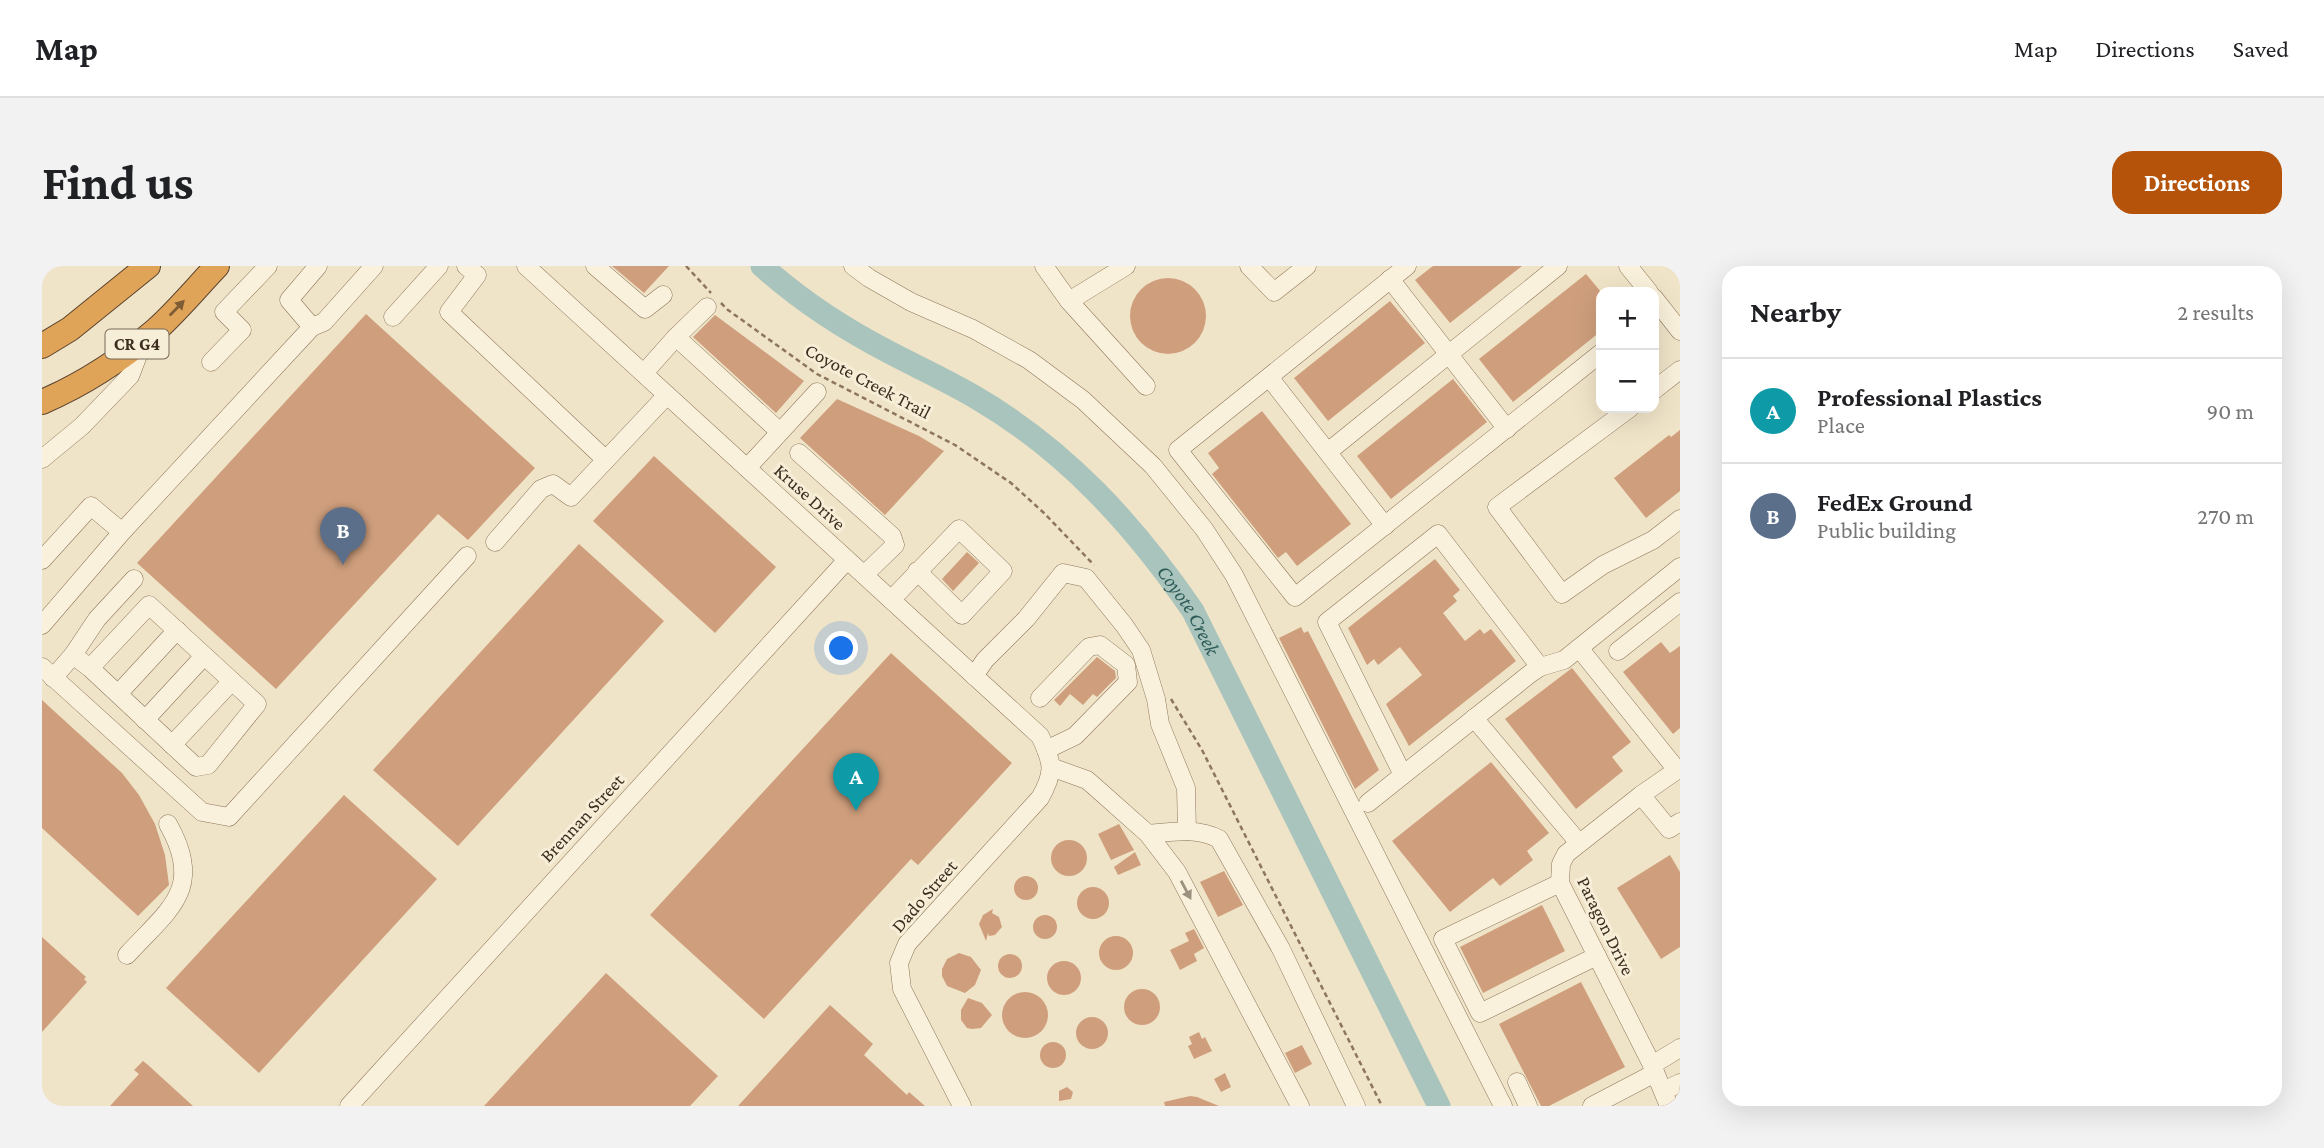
<!DOCTYPE html>
<meta charset="utf-8">
<style>
:root{--surface:#fff;--page:#f2f2f2;--text:#202124;--muted:#757577;--line:#e0e0e0;--accent:#b45309}
body{margin:0;font-family:"Crimson Pro",serif;background:var(--page);color:var(--text)}
.controls{position:absolute;right:21px;top:21px;display:grid;overflow:hidden;border-radius:14px;box-shadow:0 7px 28px #0002}
.controls button{width:63px;height:63px;display:grid;place-items:center;padding:0;border:0;border-bottom:2px solid var(--line);background:var(--surface);color:var(--text);font:35px sans-serif}
.you{position:absolute;left:800px;top:383px;width:24px;height:24px;margin:-18px;border:5px solid #fff;border-radius:50%;background:#1a73e8;box-shadow:0 0 0 10px #1a73e833}
.badge{display:grid;place-items:center;width:46px;height:46px;border-radius:50%;background:var(--accent);color:#fff;font-size:23px;font-weight:700}
.pin{position:absolute;translate:-50% -58px;filter:drop-shadow(0 2px 4px #0008)}
.pin::after{content:'';position:absolute;top:37px;width:24px;height:21px;background:inherit;clip-path:polygon(0 0,100% 0,50% 100%)}
.list{margin:0;padding:0;list-style:none}
h2{display:flex;justify-content:space-between;align-items:center;height:91px;margin:0;padding:0 28px;font-size:30px}
h2 small{font-size:23px;font-weight:400;color:var(--muted)}
.list li{display:grid;grid-template-columns:46px 1fr auto;gap:21px;align-items:center;box-sizing:border-box;height:105px;padding:0 28px;border-top:2px solid var(--line)}
.list b{display:block;font-size:26px;white-space:nowrap}
.list p{margin:0;font-size:23px;white-space:nowrap;color:var(--muted)}
.list em{font-size:23px;font-style:normal;color:var(--muted)}
.map{position:relative;flex:none;width:1638px;height:840px;overflow:hidden;border-radius:21px}
header{display:flex;align-items:center;gap:42px;box-sizing:border-box;height:98px;padding:0 35px;background:var(--surface);border-bottom:2px solid var(--line)}
header strong{font-size:33px}
nav{display:flex;gap:38px;margin-inline-start:auto;font-size:24px}
.intro{display:flex;align-items:center;justify-content:space-between;box-sizing:border-box;height:168px;padding:0 42px}
h1{margin:0;font-size:49px}
.button{padding:18px 32px;border-radius:21px;background:var(--accent);color:#fff;font-size:24px;font-weight:700}
main{display:flex;gap:42px;padding:0 42px}
aside{flex:1;background:var(--surface);border-radius:21px;box-shadow:0 7px 28px #0002}
.map>svg:first-child{display:block}
.lines{fill:none;stroke-linecap:round;stroke-linejoin:round}
.river{stroke:#a9c4bc;stroke-width:23}
.building{fill:#cf9f7d}
.minor-casing{stroke:#8d765c;stroke-width:19}
.highway-casing{stroke:#5b4430;stroke-width:26}
.path{stroke:#8d765c;stroke-width:2.5;stroke-dasharray:5 3.5;stroke-linecap:butt}
.minor{stroke:#faf1dc;stroke-width:18}
.highway{stroke:#e0a458;stroke-width:24}
.oneway{fill:#7e5d36}
.oneway2{fill:#9c907e}
.labels{text-anchor:middle;dominant-baseline:central;stroke-width:6;stroke-linejoin:round;paint-order:stroke}
.shield{fill:#f7eed8;stroke:#756857;stroke-width:2}
.shield-label{font-size:18px;font-weight:bold;fill:#3d2e20}
.street-label{font-size:19px;fill:#3d2e20;stroke:#f7eed8}
.water-label{font-size:21px;font-style:italic;fill:#2f5d5a;stroke:#f7eed8}
</style>
<header>
<strong>Map</strong>
<nav><a>Map</a><a>Directions</a><a>Saved</a></nav>
</header>
<div class="intro"><h1>Find us</h1><a class="button">Directions</a></div>
<main>
<div class="map">
<svg width="1638" height="840" viewBox="0 0 1638 840">
<rect width="100%" height="100%" fill="#f0e4c8"/>
<g class="lines">
<path class="river" id="s1" d="M 720,0 C 757,33 799,61 843,84 C 873,100 904,114 933,131 C 1024,184 1092,259 1151,345 L 1397,840"/>
</g>
<g class="building">
<polygon points="570,0 627,0 602,27"/>
<polygon points="1391,0 1480,0 1408,57 1373,14"/>
<polygon points="1544,8 1559,26 1559,65 1471,136 1437,93"/>
<circle cx="1126" cy="50" r="38"/>
<polygon points="1348,35 1383,77 1286,155 1252,112"/>
<polygon points="324,48 493,202 426,274 396,248 234,423 95,297"/>
<polygon points="673,49 762,115 734,147 651,71"/>
<polygon points="1411,113 1445,156 1349,233 1315,190"/>
<polygon points="795,133 877,170 902,185 843,249 758,172"/>
<polygon points="1220,145 1309,258 1255,300 1244,286 1236,292 1170,208 1177,202 1166,187"/>
<polygon points="1638,164 1638,225 1604,252 1572,212 1627,169 1629,171"/>
<polygon points="612,190 734,301 673,367 551,255"/>
<polygon points="537,278 622,355 416,580 331,504"/>
<polygon points="925,286 937,297 911,325 900,313"/>
<polygon points="1393,293 1418,324 1411,330 1415,335 1401,347 1423,375 1438,363 1442,368 1449,363 1474,395 1367,480 1344,438 1380,409 1358,381 1336,399 1332,393 1325,399 1306,362"/>
<polygon points="1259,361 1262,367 1266,365 1337,504 1313,523 1237,372"/>
<polygon points="1619,376 1628,387 1638,380 1638,462 1631,468 1581,406"/>
<polygon points="849,387 970,497 876,599 869,593 722,753 608,649"/>
<polygon points="1055,391 1073,405 1074,412 1055,431 1051,428 1041,439 1028,428 1018,440 1012,434"/>
<polygon points="1530,402 1589,476 1570,491 1581,505 1534,543 1463,453"/>
<polygon points="0,434 80,507 97,529 113,558 123,589 127,619 96,650 0,562"/>
<polygon points="1449,496 1507,567 1485,585 1491,594 1458,620 1451,612 1408,646 1350,575"/>
<polygon points="302,529 395,613 217,807 124,722"/>
<polygon points="1077,558 1092,584 1069,594 1056,568"/>
<circle cx="1027" cy="592" r="18"/>
<polygon points="1093,586 1099,599 1076,609 1072,601"/>
<polygon points="1628,589 1638,606 1638,681 1619,693 1575,622"/>
<polygon points="1182,605 1201,639 1176,651 1158,616"/>
<circle cx="984" cy="622" r="12"/>
<circle cx="1051" cy="637" r="16"/>
<polygon points="1500,639 1523,685 1441,727 1418,681"/>
<polygon points="951,643 950,647 957,651 960,661 953,669 947,670 946,667 944,675 937,658 941,649"/>
<circle cx="1003" cy="661" r="12"/>
<polygon points="1152,663 1162,682 1152,688 1155,695 1138,704 1128,684 1147,675 1143,667"/>
<circle cx="1074" cy="687" r="17"/>
<polygon points="0,671 44,711 42,713 45,716 0,766"/>
<polygon points="917,687 929,691 939,704 933,719 923,727 905,720 900,710 900,703 905,693"/>
<circle cx="968" cy="700" r="12"/>
<circle cx="1022" cy="712" r="17"/>
<polygon points="564,707 676,810 648,840 442,840"/>
<polygon points="1539,716 1583,801 1507,840 1499,840 1457,758"/>
<circle cx="1100" cy="741" r="18"/>
<circle cx="983" cy="749" r="23"/>
<polygon points="926,732 940,737 950,749 939,762 930,763 925,762 919,754 919,744"/>
<polygon points="788,739 831,778 822,789 865,829 867,826 883,840 696,840"/>
<circle cx="1050" cy="767" r="16"/>
<polygon points="1157,766 1160,773 1163,771 1170,785 1152,793 1146,780 1150,778 1147,771"/>
<circle cx="1011" cy="789" r="13"/>
<polygon points="1260,779 1270,798 1253,807 1243,787"/>
<polygon points="101,795 106,799 151,840 68,840 97,808 92,804"/>
<polygon points="1183,807 1189,821 1179,826 1172,813"/>
<polygon points="1025,821 1031,826 1029,833 1017,835 1017,825"/>
<polygon points="1148,830 1155,831 1177,840 1123,840 1122,836"/>
</g>
<g class="lines">
<g class="minor-casing">
<g id="minor">
<polyline points="424,0 435,9 407,46 564,194"/>
<path d="M 484,0 L 998,470 C 1011,497 1013,506 998,532 L 865,678 L 857,697 L 860,723 L 920,840"/>
<polyline points="553,0 603,43 621,29"/>
<polyline points="811,0 827,12 869,36 931,63 987,94 1041,134 1111,200 1162,263 1192,309 1461,840"/>
<polyline points="1002,0 1027,35 1104,120"/>
<polyline points="1207,0 1232,26 1265,0"/>
<polyline points="1365,0 1136,184 1253,331 1559,87"/>
<polyline points="1586,0 1607,26"/>
<polyline points="1348,13 1465,163"/>
<polyline points="1612,32 1638,65"/>
<polyline points="1027,35 1084,0"/>
<polyline points="351,51 397,0"/>
<polyline points="270,61 282,56 332,0"/>
<polyline points="634,71 738,166"/>
<polyline points="169,96 200,64 182,46 226,0"/>
<polyline points="602,107 634,71 665,41"/>
<polyline points="1227,111 1343,260"/>
<polyline points="1612,124 1638,104"/>
<polyline points="1588,142 1455,241 1520,328 1561,299 1611,274 1638,253"/>
<polyline points="1287,185 1516,0"/>
<polyline points="757,187 850,270 853,279 822,309"/>
<polyline points="0,193 40,160 88,110 101,76"/>
<polyline points="705,202 775,126"/>
<polyline points="453,276 499,223 511,218 529,231 625,129"/>
<polyline points="0,294 49,240 80,266"/>
<polyline points="849,334 917,263 961,305 920,349 875,305"/>
<polyline points="0,359 80,266 270,61 247,34 276,0"/>
<polyline points="1537,382 1635,504"/>
<polyline points="1576,385 1638,336"/>
<polyline points="31,389 55,353 92,313"/>
<polyline points="0,401 160,546 187,551 425,290"/>
<polyline points="932,410 943,394 984,353 1021,307 1044,312 1082,359 1099,384 1114,433 1118,458 1144,522 1145,565"/>
<polyline points="11,412 31,389 48,402 154,501 166,499 215,438 107,339 48,402"/>
<polyline points="76,428 135,364"/>
<polyline points="998,432 1047,381 1058,379 1084,399 1086,416 1033,470 1004,484"/>
<polyline points="1432,452 1537,577"/>
<polyline points="103,454 162,390"/>
<polyline points="130,479 190,415"/>
<polyline points="1009,501 1045,514 1052,520 1106,568 1135,606 1258,840"/>
<polyline points="1361,509 1285,356 1396,268 1498,401"/>
<polyline points="1599,529 1627,563 1638,556"/>
<polyline points="1326,537 1489,407 1498,401 1522,394 1638,301"/>
<path d="M 1106,568 C 1130,566 1155,561 1177,573 L 1239,683 L 1314,840"/>
<polyline points="1518,617 1401,673 1438,747 1555,690"/>
<path d="M 85,689 C 127,643 163,623 126,558"/>
<polyline points="1610,799 1638,782"/>
<polyline points="1475,816 1486,840"/>
<polyline points="1621,825 1638,817"/>
<polyline points="307,840 805,294"/>
<polyline points="1550,840 1613,807"/>
<polyline points="1627,840 1610,799 1518,617 1519,598 1524,588 1599,529 1638,502"/>
</g>
</g>
<g class="highway-casing">
<g id="highway">
<polyline points="0,80 28,63 106,0"/>
<path d="M 0,136 C 42,118 80,93 115,63 C 136,44 155,21 175,0"/>
</g>
</g>
<g class="path">
<polyline points="644,0 669,27"/>
<polyline points="679,37 686,44 775,108 913,179 969,217 1002,247 1052,299"/>
<polyline points="1129,433 1160,484 1340,840"/>
</g>
<use href="#minor" class="minor"/>
<use href="#highway" class="highway"/>
</g>
<defs><path id="oneway-solid" d="M-6-.8H1V-3.2L6.5 0L1 3.2V.8H-6Z" transform="scale(1.75)"/></defs>
<use class="oneway" href="#oneway-solid" transform="translate(135 42) rotate(-46)"/>
<use class="oneway2" href="#oneway-solid" transform="translate(1144 624) rotate(62)"/>
<g class="labels">
<rect class="shield" x="63.5" y="63.5" width="63" height="29" rx="5"/>
<g class="shield-label">
<text x="95" y="78">CR G4</text>
</g>
<g class="street-label">
<text transform="translate(826 115) rotate(28)">Coyote Creek Trail</text>
<text transform="translate(768 231) rotate(42)">Kruse Drive</text>
<text transform="translate(540 552) rotate(-47)">Brennan Street</text>
<text transform="translate(882 630) rotate(-49)">Dado Street</text>
<text transform="translate(1564 660) rotate(64)">Paragon Drive</text>
</g>
<g class="water-label">
<text stroke="none"><textPath href="#s1" startOffset="556">Coyote Creek</textPath></text>
</g>
</g>
</svg>
<div class="controls">
<button>+</button>
<button>−</button>
</div>
<div class="you"></div>
<div class="pin badge" style="left:814px;top:545px;background:#0f9aa8">A</div>
<div class="pin badge" style="left:301px;top:299px;background:#5c6f8a">B</div>
</div>
<aside>
<h2>Nearby<small>2 results</small></h2>
<ul class="list">
<li><span class="badge" style="background:#0f9aa8">A</span><div><b>Professional Plastics</b><p>Place</p></div><em>90 m</em></li>
<li><span class="badge" style="background:#5c6f8a">B</span><div><b>FedEx Ground</b><p>Public building</p></div><em>270 m</em></li>
</ul>
</aside>
</main>
